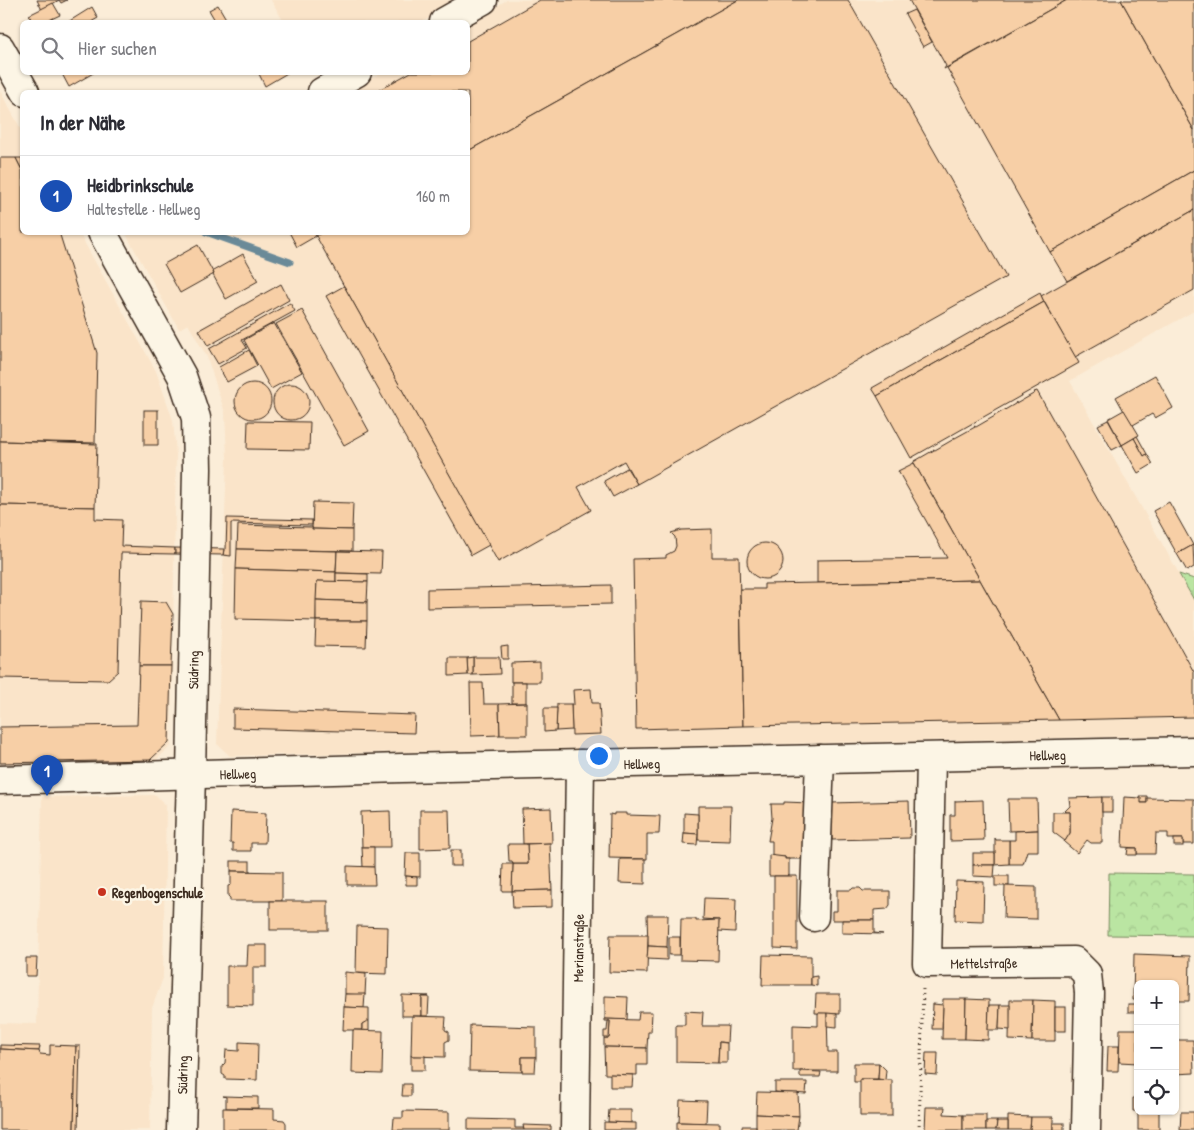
<!DOCTYPE html>
<html lang="de">
<meta charset="utf-8">
<style>
:root{--surface:#fff;--page:#f2f2f3;--text:#2b2b33;--muted:#7c7c81;--line:#e1e1e2;--accent:#c8321e}
body{margin:0;font-family:"Patrick Hand",sans-serif;background:var(--page);color:var(--text)}
.controls{position:absolute;right:15px;bottom:15px;display:grid;overflow:hidden;border-radius:8px;box-shadow:0 1px 4px #0004}
.controls button{width:45px;height:45px;display:grid;place-items:center;padding:0;border:0;border-bottom:1px solid var(--line);background:var(--surface);color:var(--text);font:25px sans-serif}
.you{position:absolute;left:598px;top:755px;width:18px;height:18px;margin:-12px;border:4px solid #fff;border-radius:50%;background:#1a73e8;box-shadow:0 0 0 8px #1a73e833}
.badge{display:grid;place-items:center;width:32px;height:32px;border-radius:50%;background:var(--accent);color:#fff;font-size:16px;font-weight:700}
.pin{position:absolute;translate:-50% -41px;filter:drop-shadow(0 1px 2px #0008)}
.pin::after{content:'';position:absolute;top:26px;width:18px;height:15px;background:inherit;clip-path:polygon(0 0,100% 0,50% 100%)}
.list{margin:0;padding:0;list-style:none}
h2{display:flex;justify-content:space-between;align-items:center;height:65px;margin:0;padding:0 20px;font-size:21px}
h2 small{font-size:16px;font-weight:400;color:var(--muted)}
.list li{display:grid;grid-template-columns:32px 1fr auto;gap:15px;align-items:center;box-sizing:border-box;height:80px;padding:0 20px;border-top:1px solid var(--line)}
.list b{display:block;font-size:19px;white-space:nowrap}
.list p{margin:0;font-size:16px;white-space:nowrap;color:var(--muted)}
.list em{font-size:16px;font-style:normal;color:var(--muted)}
.icon{flex:none;width:28px;height:28px;fill:none;stroke:currentColor;stroke-width:2;stroke-linecap:round;stroke-linejoin:round}
.map{position:relative;flex:none;width:1194px;height:1130px;overflow:hidden}
.search{position:absolute;background:var(--surface);box-shadow:0 1px 4px #0004;left:20px;top:20px;width:450px;height:55px;display:flex;align-items:center;gap:12px;box-sizing:border-box;padding:0 18px;border-radius:8px;color:var(--muted);font-size:19px}
.panel{position:absolute;background:var(--surface);box-shadow:0 1px 4px #0004;left:20px;top:90px;width:450px;height:145px;border-radius:8px}
.map>svg:first-child{display:block}
.built{fill:#fae4c9}
.grass{fill:url(#grass-tufts);stroke:#7a8860}
.park{fill:url(#park-crowns);stroke:#7a8860}
.lines{fill:none;stroke-linecap:round;stroke-linejoin:round}
.stream{stroke:#6a8a98;stroke-width:7}
.building{fill:#f7cfa6;stroke:#3b2a1e}
.minor-casing{stroke:#3b2a1e;stroke-width:31}
.major-casing{stroke:#3b2a1e;stroke-width:31}
.path{stroke:#3b2a1e;stroke-width:3;stroke-dasharray:1 4;stroke-linecap:butt}
.minor{stroke:#fcf5e5;stroke-width:28}
.major{stroke:#fcf5e5;stroke-width:28}
.poi-dot{fill:#c8321e;stroke:#fcf5e5;stroke-width:2}
.labels{text-anchor:middle;dominant-baseline:central;stroke-width:5;stroke-linejoin:round;paint-order:stroke}
.street-label{font-size:14px;fill:#3b2a1e;stroke:#fcf5e5}
.poi-label{font-size:14px;font-weight:bold;fill:#3b2a1e;stroke:#fcf5e5;text-anchor:start}
</style>
<div class="map">
<svg width="1194" height="1130" viewBox="0 0 1194 1130">
<defs>
<pattern id="grass-tufts" width="24" height="20" patternUnits="userSpaceOnUse" patternTransform="scale(1.25)"><rect width="24" height="20" fill="#bae5a2"/><path d="M3 7l-1-3M5 7V3M7 7l1-3M15 17l-1-3M17 17v-4M19 17l1-3" fill="none" stroke="#a1c58b"/></pattern>
<pattern id="park-crowns" width="20" height="18" patternUnits="userSpaceOnUse" patternTransform="scale(1.25)"><rect width="20" height="18" fill="#bae5a2"/><path d="M2 6a3 3 0 1 1 6 0M12 15a3 3 0 1 1 6 0" fill="none" stroke="#a1c58b"/></pattern>
</defs>
<rect width="100%" height="100%" fill="#fbedd8"/>
<filter id="ink" filterUnits="userSpaceOnUse"><feTurbulence type="fractalNoise" baseFrequency=".02" numOctaves="2"/><feDisplacementMap in="SourceGraphic" scale="10" xChannelSelector="R" yChannelSelector="G"/><feConvolveMatrix kernelMatrix="1 2 1 2 8 2 1 2 1" color-interpolation-filters="sRGB"/></filter>
<g filter="url(#ink)">
<g class="built">
<polygon points="271,0 461,0 422,22 284,22"/>
<polygon points="507,0 1194,0 1194,311 1070,381 1194,600 1194,735 230,756 217,744 227,458 225,413 207,357 188,324 179,329 127,236 128,232 468,232 468,92 347,92 381,73 468,72 468,23"/>
<polygon points="0,91 22,131 22,232 79,233 156,371 173,420 176,454 171,746 155,761 0,765"/>
<polygon points="156,795 166,805 163,978 152,1008 150,1130 0,1130 0,1023 37,1024 42,797"/>
</g>
<polygon class="grass" points="1179,574 1194,579 1194,600"/>
<polygon class="park" points="1109,873 1194,874 1194,936 1108,935"/>
<g class="lines">
<polyline class="stream" points="206,232 290,262"/>
</g>
<g class="building">
<polygon points="37,0 67,0 61,3 59,0 42,10"/>
<polygon points="540,0 738,0 468,151 468,92 375,92 411,72 468,72 468,41"/>
<polygon points="738,0 848,0 1006,277 637,484 624,461 578,487 591,510 498,562 316,236 323,232 468,232 468,151"/>
<polygon points="909,0 1067,0 944,69 946,66"/>
<polygon points="1067,0 1121,0 1194,130 1194,170 1050,252 947,68"/>
<polygon points="1121,0 1194,0 1194,130"/>
<polygon points="53,3 60,15 45,22 33,22 29,15"/>
<polygon points="218,5 228,22 216,22 209,10"/>
<polygon points="92,7 98,18 91,22 68,22"/>
<polygon points="914,10 932,42 923,47 905,14"/>
<polygon points="61,72 95,72 69,87"/>
<polygon points="258,72 289,72 265,86"/>
<polygon points="0,158 16,158 22,170 22,232 59,232 97,353 95,443 0,441"/>
<polygon points="16,158 22,158 22,170"/>
<polygon points="1194,170 1194,210 1067,281 1050,252"/>
<polygon points="1194,210 1194,290 1075,357 1041,296"/>
<polygon points="289,232 314,232 316,236 297,247"/>
<polygon points="198,245 214,274 180,293 164,264"/>
<polygon points="243,254 258,281 226,299 213,275 214,274 213,271"/>
<polygon points="281,284 289,300 208,346 199,330"/>
<polygon points="344,286 489,545 471,555 326,296"/>
<polygon points="1040,293 1044,302 877,396 872,388"/>
<polygon points="1044,302 1079,363 911,458 877,396"/>
<polygon points="290,303 295,311 242,340 247,348 218,364 209,349"/>
<polygon points="302,310 369,431 344,445 276,324"/>
<polygon points="274,323 302,372 271,389 244,340"/>
<polygon points="249,350 257,366 227,382 219,367"/>
<polygon points="1155,375 1173,408 1155,418 1152,414 1133,425 1134,429 1116,397"/>
<circle cx="253" cy="401" r="18"/>
<circle cx="291" cy="402" r="18"/>
<polygon points="1037,391 1194,672 1194,717 1059,720 914,463 913,464 915,460 915,461 934,450 933,449 935,450 954,439 954,437 955,438 975,427 974,426 976,427 995,416 994,415 996,415 1015,404 1016,402 1016,404 1035,393 1034,392"/>
<rect x="144" y="410" width="14" height="35"/>
<polygon points="1124,410 1139,435 1122,445 1108,419"/>
<polygon points="1108,420 1122,445 1112,450 1098,425"/>
<polygon points="248,421 310,422 309,450 247,449"/>
<polygon points="1137,436 1147,454 1144,456 1134,438"/>
<polygon points="1134,438 1144,456 1147,454 1153,464 1138,473 1122,445"/>
<polygon points="0,441 97,444 95,507 0,505"/>
<polygon points="914,463 980,580 817,583 817,560 947,558 898,471"/>
<polygon points="627,468 637,484 613,497 604,481"/>
<polygon points="313,502 353,503 352,530 312,529"/>
<polygon points="1169,502 1193,545 1177,554 1153,511"/>
<polygon points="0,505 95,507 95,519 122,520 121,546 175,548 175,554 121,553 118,671 108,680 0,678"/>
<polygon points="227,518 312,520 312,525 231,523 231,556 223,555 224,549 226,549"/>
<polygon points="238,525 312,527 312,529 352,530 352,551 237,549"/>
<polygon points="712,529 712,557 739,557 743,726 636,729 633,559 666,558 666,555 674,551 676,546 675,537 671,533 681,530"/>
<circle cx="765" cy="561" r="18"/>
<polygon points="1193,545 1194,567 1187,571 1177,554"/>
<polygon points="175,548 224,549 223,555 175,554"/>
<polygon points="237,549 337,551 336,572 236,569"/>
<polygon points="337,551 382,552 381,574 336,573"/>
<polygon points="236,569 336,572 336,582 317,581 316,621 235,619"/>
<polygon points="336,573 368,574 368,582 336,582"/>
<polygon points="980,580 1059,720 743,726 740,589 764,589 764,584"/>
<polygon points="317,581 368,582 367,602 316,600"/>
<polygon points="611,585 611,604 427,608 427,589"/>
<polygon points="316,600 367,602 367,621 316,621"/>
<polygon points="141,601 166,602 173,614 171,666 139,666"/>
<polygon points="316,621 367,621 366,647 315,646"/>
<polygon points="508,646 508,659 502,659 501,647"/>
<polygon points="473,657 499,657 500,674 473,675"/>
<polygon points="473,657 473,675 468,675 467,658"/>
<polygon points="449,658 467,658 468,675 449,676"/>
<polygon points="540,662 540,682 511,682 511,663"/>
<polygon points="139,666 171,666 169,742 150,760 0,763 0,727 137,725"/>
<rect x="512" y="682" width="14" height="21"/>
<polygon points="470,683 483,683 484,704 499,704 500,735 471,736"/>
<polygon points="591,689 592,703 599,703 601,734 572,735 571,704 574,704 573,690"/>
<polygon points="527,703 527,735 500,735 499,704"/>
<polygon points="557,704 571,704 572,730 556,731"/>
<polygon points="544,708 557,708 556,731 544,732"/>
<polygon points="233,709 415,715 414,733 233,728"/>
<polygon points="1139,796 1147,796 1147,803 1141,803"/>
<polygon points="1102,797 1102,843 1091,843 1087,840 1077,853 1064,842 1070,833 1070,812 1064,812 1070,806 1069,798"/>
<rect x="1102" y="797" width="10" height="15"/>
<polygon points="1124,797 1141,798 1141,803 1147,803 1147,798 1194,799 1194,844 1183,844 1183,839 1168,839 1168,833 1156,833 1155,854 1137,854 1137,848 1122,847"/>
<polygon points="1008,799 1037,799 1038,830 1009,831"/>
<polygon points="983,800 984,840 950,841 950,815 955,815 955,801"/>
<polygon points="909,801 910,838 832,840 831,803"/>
<polygon points="784,802 810,803 803,827 810,829 804,859 785,859 785,857 772,857 772,841 768,841 772,818 771,804 784,804"/>
<polygon points="698,806 731,806 730,841 698,840"/>
<polygon points="551,808 552,843 523,844 522,809"/>
<polygon points="420,810 449,810 450,848 420,849"/>
<polygon points="231,811 266,813 265,843 251,843 251,851 233,851 233,843 230,843"/>
<polygon points="390,811 391,847 362,847 361,812"/>
<polygon points="1053,812 1070,812 1070,833 1065,841 1053,832"/>
<polygon points="614,813 626,813 626,815 660,816 659,834 647,834 647,859 609,858 610,814 614,815"/>
<polygon points="684,813 698,814 698,834 684,833"/>
<polygon points="1038,830 1038,851 1027,851 1023,864 1009,864 1009,840 1015,840 1015,831"/>
<polygon points="684,833 698,834 697,845 683,844"/>
<polygon points="995,838 996,840 1009,840 1009,864 995,865"/>
<rect x="1174" y="839" width="9" height="7"/>
<polygon points="550,843 552,890 512,891 513,861 513,864 528,864 527,844"/>
<polygon points="508,844 527,844 528,864 513,864 512,861 509,861"/>
<polygon points="362,847 374,847 374,867 363,867"/>
<polygon points="1128,848 1137,848 1137,855 1127,855"/>
<rect x="451" y="850" width="10" height="16"/>
<polygon points="406,853 420,853 420,877 405,876"/>
<rect x="973" y="853" width="22" height="12"/>
<polygon points="769,855 785,857 785,859 789,859 789,876 769,876"/>
<polygon points="620,859 645,859 645,884 619,883"/>
<rect x="231" y="861" width="19" height="10"/>
<polygon points="503,864 513,864 512,891 502,891"/>
<polygon points="973,865 995,865 994,877 973,876"/>
<polygon points="347,866 374,867 375,885 347,885"/>
<polygon points="231,871 282,872 282,901 230,901 230,898 228,896 228,886 231,885"/>
<polygon points="406,876 417,877 417,885 406,885"/>
<polygon points="774,876 797,876 797,949 774,948"/>
<rect x="995" y="876" width="14" height="10"/>
<polygon points="956,881 984,882 983,921 955,920"/>
<polygon points="1005,886 1036,887 1036,919 1004,918"/>
<polygon points="853,888 860,888 863,891 890,891 890,905 887,909 874,910 874,920 832,920 832,911 837,911 837,890 851,890"/>
<polygon points="552,890 552,907 513,908 512,891"/>
<polygon points="704,898 736,899 735,932 718,931 719,920 703,919"/>
<rect x="270" y="901" width="58" height="29"/>
<polygon points="647,915 668,915 667,947 648,946"/>
<polygon points="681,919 696,919 696,921 719,920 718,961 680,960"/>
<polygon points="842,920 874,920 874,933 883,934 842,933"/>
<polygon points="357,926 388,927 387,974 356,973"/>
<polygon points="610,935 648,935 647,973 609,972"/>
<rect x="669" y="937" width="11" height="18"/>
<polygon points="248,945 267,945 267,967 253,967 253,1006 227,1005 227,966 247,966"/>
<polygon points="648,946 667,947 667,960 647,959"/>
<polygon points="1134,954 1190,956 1189,1001 1175,1001 1175,984 1138,984 1138,1000 1133,1000"/>
<polygon points="763,955 811,956 811,985 762,985"/>
<polygon points="26,958 37,958 36,976 26,976"/>
<polygon points="345,972 366,974 365,995 345,994"/>
<polygon points="817,976 817,986 811,985 811,977"/>
<polygon points="345,994 365,994 364,1008 344,1007"/>
<polygon points="816,994 840,994 840,1014 815,1013"/>
<polygon points="402,995 429,996 422,997 422,1016 402,1016"/>
<polygon points="605,996 628,997 627,1020 605,1019"/>
<polygon points="422,997 429,997 428,1016 422,1016"/>
<polygon points="943,999 966,999 965,1039 942,1039"/>
<polygon points="966,999 989,1000 988,1040 965,1039"/>
<polygon points="1010,1000 1033,1000 1032,1041 1009,1040"/>
<polygon points="1033,1000 1055,1001 1055,1041 1032,1041"/>
<polygon points="933,1004 943,1005 942,1029 932,1029"/>
<rect x="1128" y="1004" width="10" height="8"/>
<polygon points="989,1005 1000,1005 999,1030 988,1030"/>
<polygon points="1000,1005 1010,1005 1010,1030 999,1029"/>
<polygon points="344,1007 369,1008 369,1021 362,1024 362,1030 343,1030"/>
<rect x="1055" y="1007" width="11" height="24"/>
<polygon points="685,1011 703,1012 702,1026 728,1026 727,1043 719,1042 718,1063 676,1062 676,1025 685,1025"/>
<polygon points="639,1012 652,1012 651,1032 648,1032 647,1048 604,1047 604,1038 609,1038 610,1021 605,1021 605,1019 638,1020"/>
<polygon points="818,1013 827,1013 828,1052 837,1052 837,1071 793,1071 793,1025 818,1026"/>
<polygon points="827,1013 837,1014 837,1027 827,1026"/>
<polygon points="412,1016 446,1017 445,1030 449,1032 449,1040 445,1042 445,1057 411,1056"/>
<polygon points="367,1021 369,1021 369,1031 362,1030 362,1024"/>
<polygon points="608,1021 610,1021 609,1038 604,1038 604,1031 607,1031"/>
<polygon points="470,1025 536,1027 536,1057 522,1057 522,1072 469,1071"/>
<polygon points="1120,1029 1138,1029 1138,1063 1119,1062"/>
<polygon points="353,1030 383,1031 382,1074 352,1073"/>
<polygon points="1175,1040 1193,1040 1194,1073 1175,1074"/>
<polygon points="239,1042 258,1043 257,1080 225,1079 225,1076 222,1074 222,1066 225,1063 226,1050 239,1051"/>
<polygon points="719,1042 727,1043 727,1063 718,1063"/>
<polygon points="0,1045 40,1046 39,1051 0,1049"/>
<polygon points="50,1045 76,1046 74,1130 0,1130 0,1049 39,1051 40,1054 50,1055"/>
<polygon points="76,1046 80,1046 78,1130 74,1130"/>
<polygon points="1108,1046 1119,1046 1118,1071 1107,1071"/>
<polygon points="604,1047 647,1048 647,1065 637,1065 637,1075 605,1074"/>
<polygon points="926,1053 938,1053 937,1075 925,1074"/>
<rect x="411" y="1056" width="14" height="14"/>
<polygon points="522,1057 536,1057 535,1072 522,1072"/>
<polygon points="854,1063 879,1063 878,1079 860,1079 861,1082 854,1082"/>
<polygon points="879,1063 886,1070 885,1080 878,1079"/>
<polygon points="800,1071 821,1072 820,1077 800,1077"/>
<polygon points="610,1074 633,1075 632,1087 610,1087"/>
<polygon points="860,1079 892,1080 892,1116 860,1116"/>
<polygon points="775,1082 807,1082 806,1094 775,1092"/>
<polygon points="403,1084 411,1084 411,1096 402,1096"/>
<polygon points="757,1092 798,1093 799,1116 756,1114"/>
<polygon points="223,1096 258,1097 258,1108 226,1108 226,1097"/>
<polygon points="1133,1098 1138,1098 1138,1111 1146,1111 1133,1111"/>
<polygon points="680,1100 707,1101 706,1123 679,1122"/>
<polygon points="926,1107 945,1107 944,1114 963,1115 963,1130 925,1130"/>
<polygon points="223,1108 274,1109 274,1119 284,1120 286,1123 286,1130 223,1130"/>
<polygon points="609,1110 631,1110 631,1123 608,1122"/>
<polygon points="403,1111 449,1112 449,1130 393,1130 394,1118 403,1118"/>
<rect x="1138" y="1111" width="21" height="19"/>
<polygon points="1181,1112 1194,1112 1194,1130 1180,1130"/>
<polygon points="756,1114 799,1116 797,1130 756,1130"/>
<rect x="963" y="1115" width="23" height="15"/>
<polygon points="1008,1116 1031,1117 1030,1130 1008,1130"/>
<polygon points="1031,1117 1053,1117 1053,1130 1030,1130"/>
<polygon points="468,1119 515,1120 515,1128 524,1128 524,1130 468,1130"/>
<polygon points="986,1121 997,1121 996,1130 986,1130"/>
<polygon points="997,1121 1008,1121 1008,1130 996,1130"/>
<polygon points="604,1122 636,1123 636,1130 604,1130"/>
<polygon points="677,1122 720,1123 720,1130 677,1130"/>
<rect x="1053" y="1123" width="11" height="7"/>
<polygon points="523,1125 551,1126 551,1130 524,1130"/>
<rect x="742" y="1126" width="14" height="4"/>
</g>
<g class="lines">
<g class="minor-casing">
<g id="minor">
<polyline points="444,22 483,0"/>
<polyline points="322,92 357,72"/>
<path id="s1" d="M 931,758 L 927,963 L 1074,961 L 1087,974 L 1089,993 L 1086,1130"/>
<path id="s2" d="M 0,780 L 402,768 L 1194,751"/>
<polyline points="814,917 820,759"/>
<path id="s3" d="M 575,1130 L 580,764"/>
</g>
</g>
<g class="major-casing">
<g id="major">
<polyline points="0,48 25,92"/>
<polyline points="102,232 182,376 196,418 197,469 191,775 181,1130"/>
</g>
</g>
<polyline class="path" points="919,1130 923,988"/>
<use href="#minor" class="minor"/>
<use href="#major" class="major"/>
</g>
</g>
<circle class="poi-dot" cx="102" cy="892" r="5"/>
<g class="labels">
<g class="street-label">
<text transform="translate(193 670) rotate(-89)">Südring</text>
<text stroke="none"><textPath href="#s2" startOffset="1048">Hellweg</textPath></text>
<text stroke="none"><textPath href="#s2" startOffset="642">Hellweg</textPath></text>
<text stroke="none"><textPath href="#s2" startOffset="238">Hellweg</textPath></text>
<text stroke="none"><textPath href="#s3" startOffset="182">Merianstraße</textPath></text>
<text stroke="none"><textPath href="#s1" startOffset="262">Mettelstraße</textPath></text>
<text transform="translate(182 1075) rotate(-89)">Südring</text>
</g>
<g class="poi-label">
<text x="112" y="892">Regenbogenschule</text>
</g>
</g>
</svg>
<div class="controls">
<button>+</button>
<button>−</button>
<button><svg class="icon" aria-label="locate" viewBox="0 0 24 24"><circle cx="12" cy="12" r="6"/><path d="M12 2v4M12 18v4M2 12h4M18 12h4"/></svg></button>
</div>
<div class="you"></div>
<div class="pin badge" style="left:47px;top:796px;background:#1a4fb4">1</div>
<div class="search"><svg class="icon" aria-label="search" viewBox="0 0 24 24"><circle cx="10" cy="10" r="6"/><path d="M15 15l6 6"/></svg>Hier suchen</div>
<section class="panel">
<h2>In der Nähe<small></small></h2>
<ul class="list">
<li><span class="badge" style="background:#1a4fb4">1</span><div><b>Heidbrinkschule</b><p>Haltestelle · Hellweg</p></div><em>160 m</em></li>
</ul>
</section>
</div>
